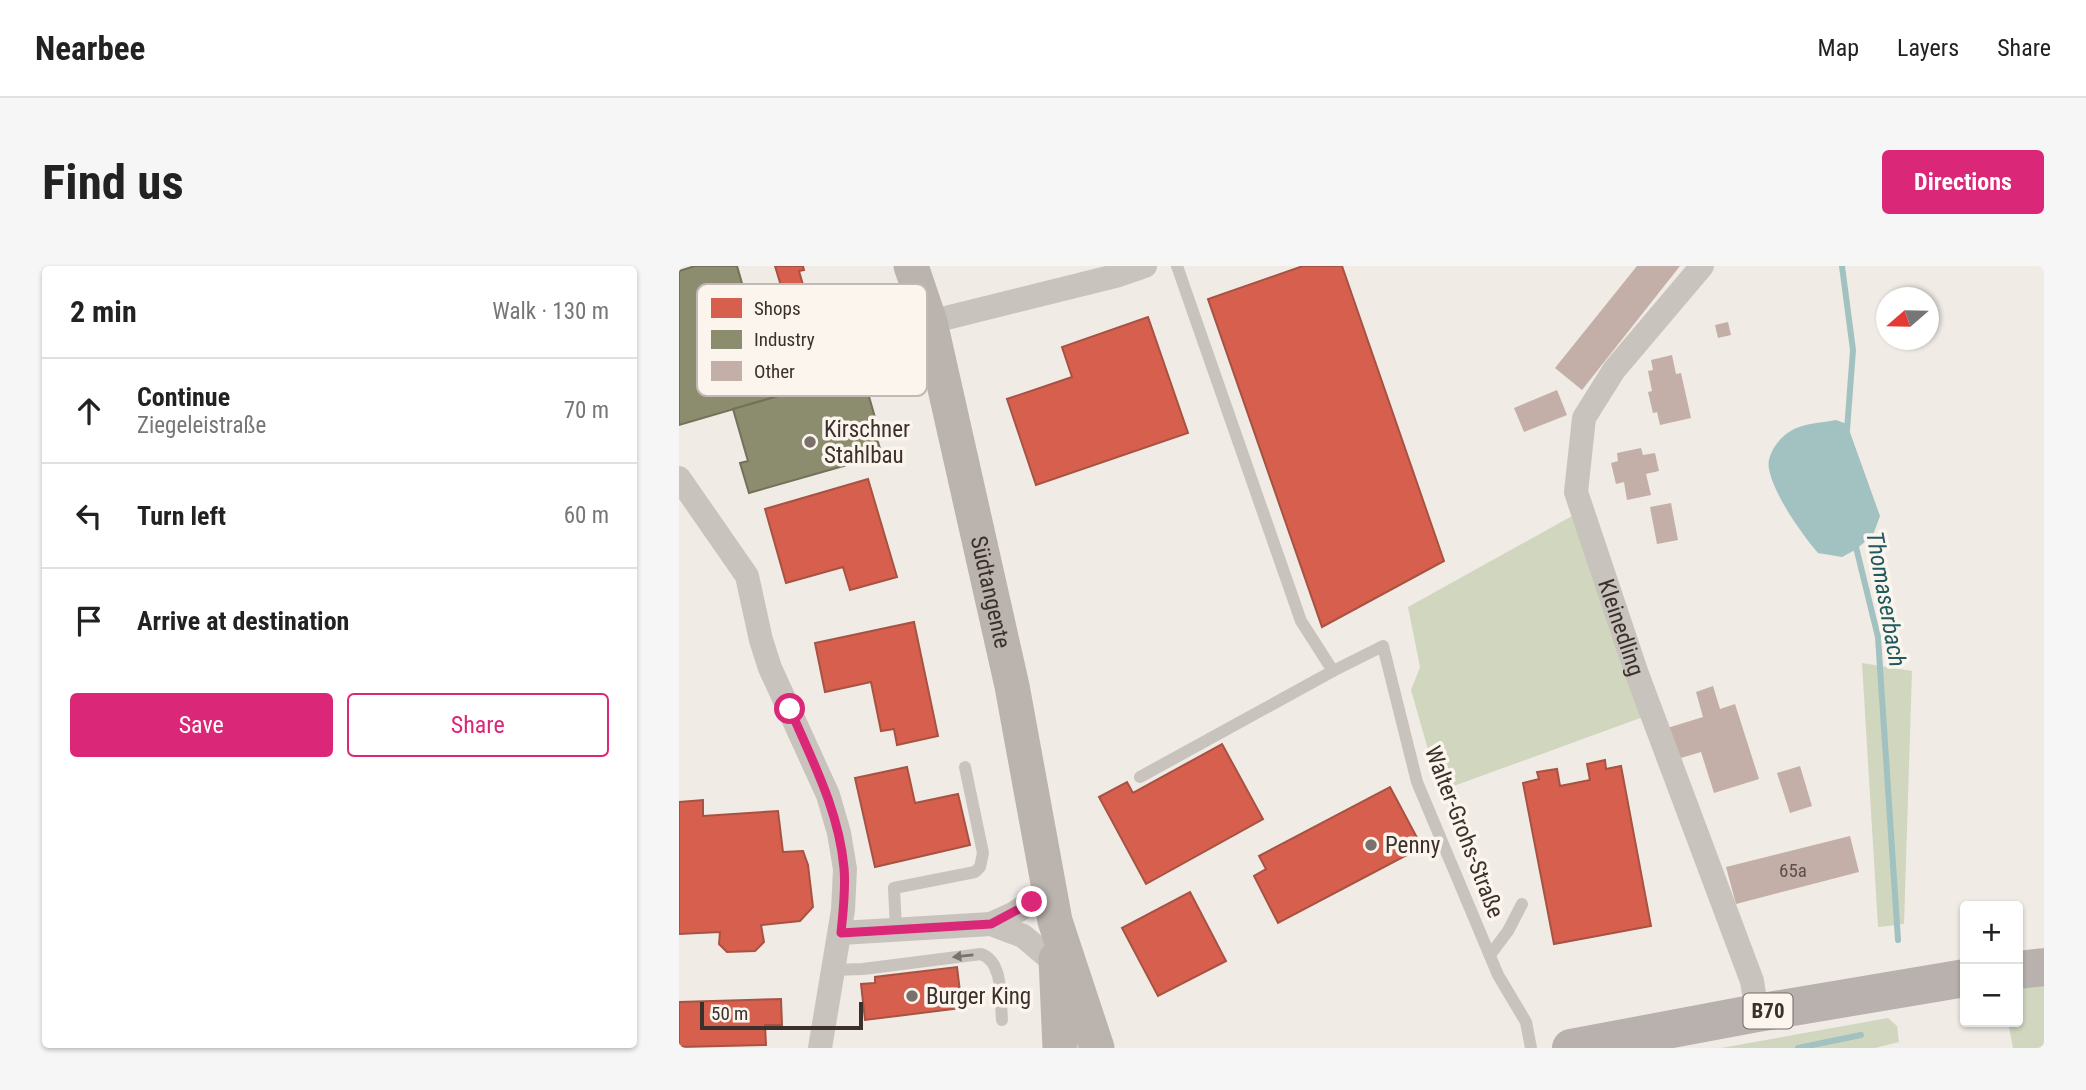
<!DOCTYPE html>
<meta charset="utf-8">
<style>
:root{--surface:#fff;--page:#f6f6f6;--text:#222;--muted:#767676;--line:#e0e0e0;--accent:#db2777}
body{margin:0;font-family:"Roboto Condensed",sans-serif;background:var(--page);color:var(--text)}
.controls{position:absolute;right:21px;bottom:21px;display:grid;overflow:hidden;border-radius:7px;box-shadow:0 2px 5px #0004}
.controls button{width:63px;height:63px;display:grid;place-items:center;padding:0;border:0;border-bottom:2px solid var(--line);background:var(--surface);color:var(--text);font:35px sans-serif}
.compass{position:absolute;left:1197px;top:21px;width:63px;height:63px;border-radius:50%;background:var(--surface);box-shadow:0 2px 5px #0004;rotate:250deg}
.scale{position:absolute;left:21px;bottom:18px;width:163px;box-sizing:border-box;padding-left:7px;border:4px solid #3b302b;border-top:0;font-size:19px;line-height:24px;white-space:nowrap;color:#3b302b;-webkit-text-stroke:5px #fbf5ee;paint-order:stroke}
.stop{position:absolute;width:21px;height:21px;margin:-16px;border:5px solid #db2777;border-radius:50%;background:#fff}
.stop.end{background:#db2777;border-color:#fff;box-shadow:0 2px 7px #0008}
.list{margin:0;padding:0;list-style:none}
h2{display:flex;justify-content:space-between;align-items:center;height:91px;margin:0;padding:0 28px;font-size:30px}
h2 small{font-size:23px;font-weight:400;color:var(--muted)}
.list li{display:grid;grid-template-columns:46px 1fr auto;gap:21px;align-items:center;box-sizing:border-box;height:105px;padding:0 28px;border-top:2px solid var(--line)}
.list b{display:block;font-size:26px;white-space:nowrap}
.list p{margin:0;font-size:23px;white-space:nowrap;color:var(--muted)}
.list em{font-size:23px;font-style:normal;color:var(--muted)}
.actions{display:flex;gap:14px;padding:21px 28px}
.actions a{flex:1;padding:16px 0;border:2px solid var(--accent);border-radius:7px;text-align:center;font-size:24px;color:var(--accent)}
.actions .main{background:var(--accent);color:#fff}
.icon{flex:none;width:38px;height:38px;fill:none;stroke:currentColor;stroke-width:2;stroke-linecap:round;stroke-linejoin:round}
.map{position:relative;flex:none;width:1365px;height:782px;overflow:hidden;border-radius:7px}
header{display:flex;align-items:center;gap:42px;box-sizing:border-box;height:98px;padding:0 35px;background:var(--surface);border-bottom:2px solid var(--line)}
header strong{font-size:33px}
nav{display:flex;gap:38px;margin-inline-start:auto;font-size:24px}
.intro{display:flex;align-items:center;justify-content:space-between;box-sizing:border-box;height:168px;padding:0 42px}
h1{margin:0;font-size:49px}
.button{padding:18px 32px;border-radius:7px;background:var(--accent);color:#fff;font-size:24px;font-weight:700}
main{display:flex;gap:42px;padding:0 42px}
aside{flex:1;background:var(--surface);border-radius:7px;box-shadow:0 2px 5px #0004}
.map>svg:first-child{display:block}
.green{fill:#d1d6bf}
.water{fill:#a1c2c1}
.shops{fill:#d6604d;stroke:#a85243;stroke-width:2}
.industry{fill:#8c8c6e;stroke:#74705a;stroke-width:2}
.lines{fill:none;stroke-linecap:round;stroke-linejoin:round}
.stream{stroke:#a1c2c1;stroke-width:6}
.building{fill:#c3afa7}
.lane{stroke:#c9c3be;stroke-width:12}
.street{stroke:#c9c3be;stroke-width:24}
.secondary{stroke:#bab3ae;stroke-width:35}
.primary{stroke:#b8b1ad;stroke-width:38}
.oneway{fill:#7b726d}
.route{stroke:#db2777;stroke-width:9}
.poi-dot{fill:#7a716c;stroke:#fbf5ee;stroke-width:2.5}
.labels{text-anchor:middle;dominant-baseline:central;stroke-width:7;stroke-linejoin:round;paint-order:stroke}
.number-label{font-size:19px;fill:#5d504a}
.shield{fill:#fbf5ee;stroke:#756b66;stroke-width:2}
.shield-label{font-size:21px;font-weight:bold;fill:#3b302b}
.poi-label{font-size:23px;fill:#3b302b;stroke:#fbf5ee;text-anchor:start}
.street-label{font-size:23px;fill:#3b302b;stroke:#fbf5ee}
.water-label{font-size:24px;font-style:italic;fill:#1f5a5e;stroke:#fbf5ee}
.key{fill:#fbf5ee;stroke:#c1bab4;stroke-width:2}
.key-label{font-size:19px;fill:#3b302b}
</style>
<header>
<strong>Nearbee</strong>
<nav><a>Map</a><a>Layers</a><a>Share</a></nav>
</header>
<div class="intro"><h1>Find us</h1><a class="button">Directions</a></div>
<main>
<aside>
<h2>2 min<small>Walk · 130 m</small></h2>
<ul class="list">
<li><svg class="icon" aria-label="ahead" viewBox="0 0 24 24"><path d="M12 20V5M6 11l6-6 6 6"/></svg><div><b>Continue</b><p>Ziegeleistraße</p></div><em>70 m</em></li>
<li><svg class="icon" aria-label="left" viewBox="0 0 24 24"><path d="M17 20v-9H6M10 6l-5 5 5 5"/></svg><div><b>Turn left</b></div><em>60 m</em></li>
<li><svg class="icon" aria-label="arrive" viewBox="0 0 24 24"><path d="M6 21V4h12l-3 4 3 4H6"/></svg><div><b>Arrive at destination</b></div></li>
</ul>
<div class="actions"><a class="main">Save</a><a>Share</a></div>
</aside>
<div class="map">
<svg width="1365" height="782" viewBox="0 0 1365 782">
<rect width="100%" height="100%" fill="#f0ebe5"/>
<g class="green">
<polygon points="893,250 964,451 761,525 732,424 741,401 729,341"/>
<polygon points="1183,397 1233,405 1225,658 1199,661"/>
<polygon points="1365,718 1365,782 1334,782 1329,756 1339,756 1339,721"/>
<polygon points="1209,752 1218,760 1220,776 1196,782 1042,782"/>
</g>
<path class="water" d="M 1157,154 L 1168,158 L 1201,250 L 1194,269 L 1176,284 L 1163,291 L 1139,287 C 1122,267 1095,229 1090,203 C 1087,190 1099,173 1110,166 C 1123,157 1142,157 1157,154 Z"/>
<g class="shops">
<polygon points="96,0 124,0 125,4 120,5 138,67 118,73"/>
<polygon points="624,0 663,0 765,295 643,361 529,33"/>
<polygon points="469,51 509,167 357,219 328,133 393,111 383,81"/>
<polygon points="189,213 218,311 171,324 164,301 107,317 86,243"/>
<polygon points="235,356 259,470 218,479 215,463 202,465 192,416 146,426 136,377"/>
<polygon points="543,478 584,553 467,618 420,531 448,516 454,527"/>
<polygon points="926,494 927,503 942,500 972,660 875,678 844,517 860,513 858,506 878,503 881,520 911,514 908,498"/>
<polygon points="228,501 236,537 279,528 291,579 196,601 176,512"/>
<polygon points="711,521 743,581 599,657 575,610 587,603 580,590"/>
<polygon points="24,534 24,550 99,545 104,586 124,585 129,599 134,641 121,655 82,659 85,676 76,685 48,686 40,678 41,666 0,668 0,536"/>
<polygon points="511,626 547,695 479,730 443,662"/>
<polygon points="278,701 283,742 186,754 182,718 196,717 196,711"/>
<polygon points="102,733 103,759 86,759 87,779 0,781 0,736"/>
</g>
<g class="industry">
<polygon points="16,0 58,0 96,131 0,159 0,5"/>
<polygon points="183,106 199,162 195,163 203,189 70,227 61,197 69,195 54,143"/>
</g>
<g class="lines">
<g class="stream">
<polyline points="1163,0 1174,84 1168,164"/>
<polyline points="1176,277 1199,371 1219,674"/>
<polyline points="1119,782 1182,769"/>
</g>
</g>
<g class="building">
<polygon points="958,0 1001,0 903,124 876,102"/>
<polygon points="1049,56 1052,69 1039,72 1036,59"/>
<polygon points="993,89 997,108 1002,107 1012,152 981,159 978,146 974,147 969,126 973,125 969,105 974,104 972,94"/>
<polygon points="878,124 888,149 845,166 835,142"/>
<polygon points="962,182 964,189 976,187 980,205 967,208 972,229 948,234 945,216 937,218 932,197 939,195 938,187"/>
<polygon points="992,237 999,274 978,278 971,241"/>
<polygon points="1034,420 1041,443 1056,438 1080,513 1035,527 1022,486 995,494 985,463 1024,451 1017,426"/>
<polygon points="1121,500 1133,540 1111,547 1098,507"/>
<polygon points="1171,570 1180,606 1057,638 1047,601"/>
</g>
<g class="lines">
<g class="lane">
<polyline points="498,0 622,355 654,405"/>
<polyline points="461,511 654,405 704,380 738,516 819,709 847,756 852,782"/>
<polyline points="217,663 215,622 296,606 301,601 304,587 286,501"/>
<polyline points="811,689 829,665 843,638"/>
<path d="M 154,704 L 184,703 L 302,688 C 325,696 321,733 323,754"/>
</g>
<g class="street">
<path id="s1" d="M 1023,0 L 935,104 L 905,152 L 897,226 L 958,408 L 1073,715 L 1078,747"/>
<polyline points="251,56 440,9 466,0"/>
<polyline points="0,212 68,310 82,374 91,402 149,529 160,567 166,603 164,644 141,782"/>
<polyline points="312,658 334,648 370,624"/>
<polyline points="162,667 312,658 344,670 377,698"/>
</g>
<g class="secondary">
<path id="s2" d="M 232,0 L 251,56 L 333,420 L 376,655 L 418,782"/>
<polyline points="377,693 381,782"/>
</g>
<g class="primary">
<polyline points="1339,704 1365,701"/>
<polyline points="892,782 1078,747 1286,712"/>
</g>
</g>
<defs><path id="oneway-solid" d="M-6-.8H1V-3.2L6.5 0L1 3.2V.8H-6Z" transform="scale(1.75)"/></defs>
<use class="oneway" href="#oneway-solid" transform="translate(284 690) rotate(174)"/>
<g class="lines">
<path class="route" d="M 111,443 C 133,494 160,545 165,602 C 167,623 164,646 162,667 L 312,658 L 353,636"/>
</g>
<g class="poi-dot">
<circle cx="131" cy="176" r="7"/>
<circle cx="692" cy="579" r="7"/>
<circle cx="233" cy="730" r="7"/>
</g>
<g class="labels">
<g class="number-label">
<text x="1114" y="604">65a</text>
</g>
<rect class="shield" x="1064.5" y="727.5" width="49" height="35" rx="5"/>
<g class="shield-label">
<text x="1089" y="745">B70</text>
</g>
<g class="poi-label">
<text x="145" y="163">Kirschner<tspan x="145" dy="26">Stahlbau</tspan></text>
<text x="706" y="579">Penny</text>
<text x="247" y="730">Burger King</text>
</g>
<g class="street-label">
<text stroke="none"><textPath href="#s2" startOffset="336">Südtangente</textPath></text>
<text stroke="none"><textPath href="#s1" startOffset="410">Kleinedling</textPath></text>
<text transform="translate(785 566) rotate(69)">Walter-Grohs-Straße</text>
</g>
<g class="water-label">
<text transform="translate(1207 333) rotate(80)">Thomaserbach</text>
</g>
</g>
<rect x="18" y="18" width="230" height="112" rx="10" class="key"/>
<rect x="32" y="32" width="31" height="20" fill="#d6604d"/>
<rect x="32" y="64" width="31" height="19" fill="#8c8c6e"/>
<rect x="32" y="95" width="31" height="20" fill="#c3afa7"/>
<g class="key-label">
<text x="75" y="49">Shops</text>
<text x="75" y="80">Industry</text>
<text x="75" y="112">Other</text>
</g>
</svg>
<div class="controls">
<button>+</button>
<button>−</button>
</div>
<svg class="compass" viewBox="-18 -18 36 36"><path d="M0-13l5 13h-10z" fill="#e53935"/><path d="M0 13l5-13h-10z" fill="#767676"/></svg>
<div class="scale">50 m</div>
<div class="stop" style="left:111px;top:443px"></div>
<div class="stop end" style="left:353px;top:636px"></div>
</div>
</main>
